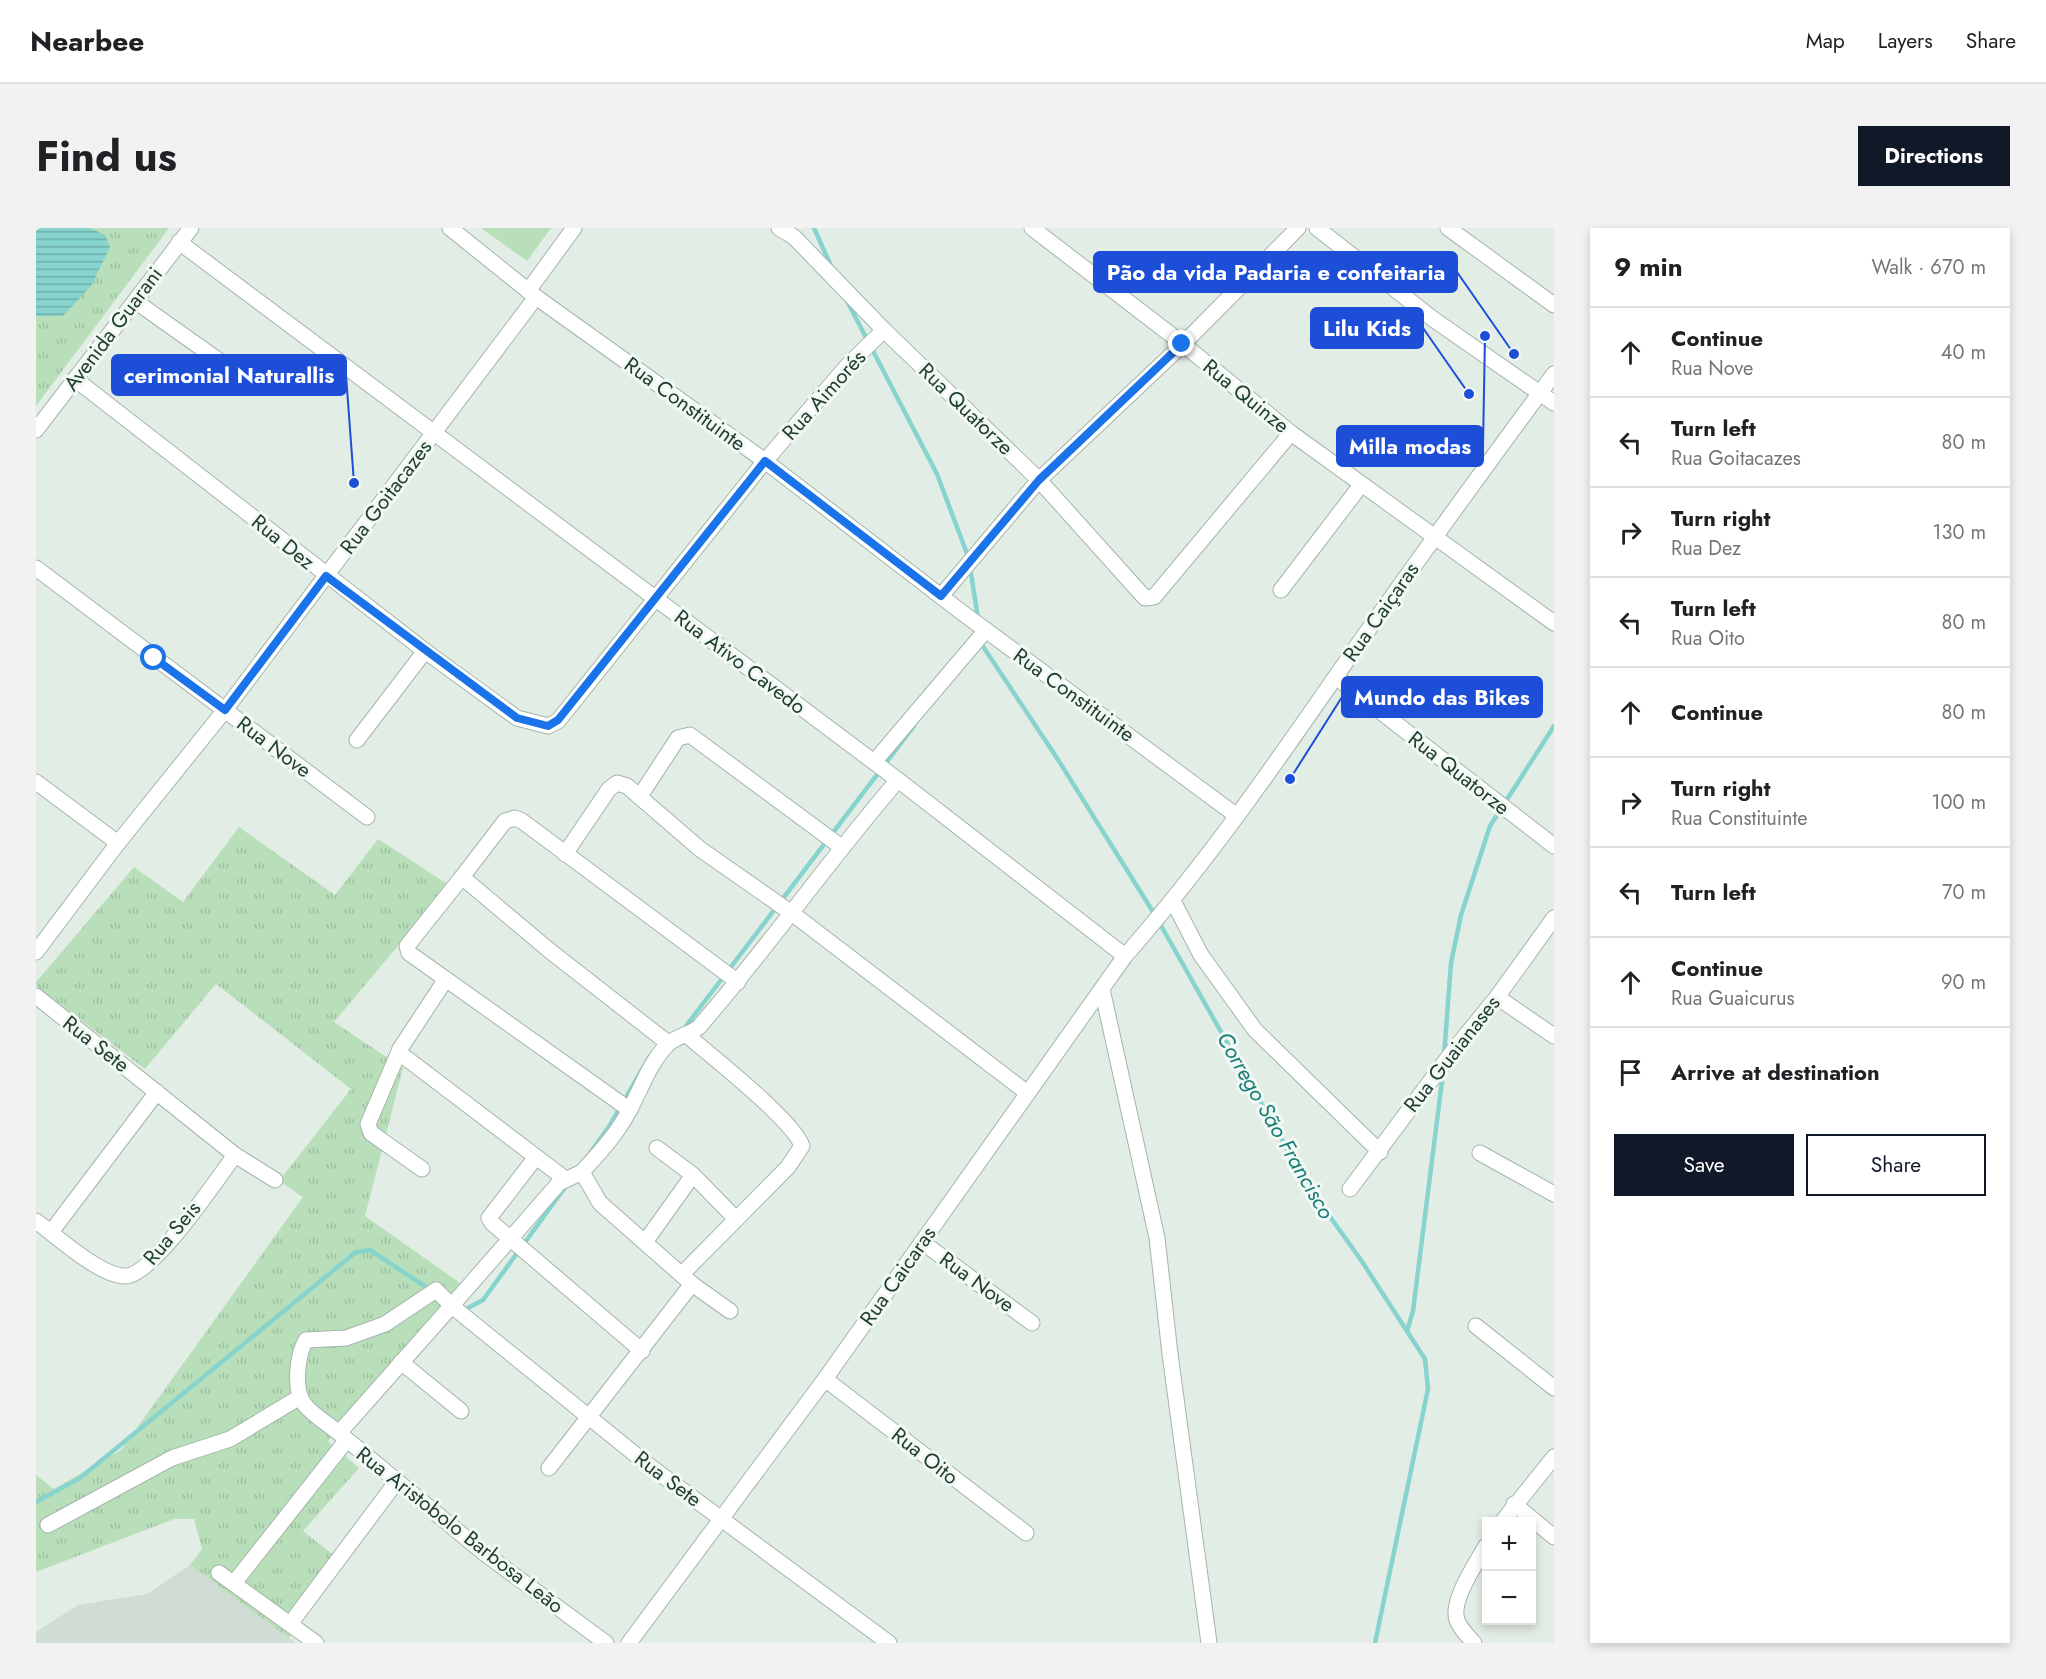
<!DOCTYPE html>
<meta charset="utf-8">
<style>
:root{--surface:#fff;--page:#f2f2f2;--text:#202124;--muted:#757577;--line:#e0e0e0;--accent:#111827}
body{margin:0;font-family:Jost,sans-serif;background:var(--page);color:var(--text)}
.controls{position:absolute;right:18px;bottom:18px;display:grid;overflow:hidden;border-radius:0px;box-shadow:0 3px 9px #0003}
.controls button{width:54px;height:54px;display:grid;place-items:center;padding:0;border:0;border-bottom:2px solid var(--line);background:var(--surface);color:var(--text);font:30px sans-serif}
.stop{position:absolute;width:18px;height:18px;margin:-14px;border:4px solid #1a73e8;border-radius:50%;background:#fff}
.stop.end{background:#1a73e8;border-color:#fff;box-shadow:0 2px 6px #0008}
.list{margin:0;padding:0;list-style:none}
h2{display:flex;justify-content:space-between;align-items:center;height:78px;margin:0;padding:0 24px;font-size:26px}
h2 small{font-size:20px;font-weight:400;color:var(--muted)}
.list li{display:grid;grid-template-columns:39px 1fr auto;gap:18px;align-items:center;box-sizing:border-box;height:90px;padding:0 24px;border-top:2px solid var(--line)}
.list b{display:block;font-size:22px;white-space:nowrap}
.list p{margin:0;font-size:20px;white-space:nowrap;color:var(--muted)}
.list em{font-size:20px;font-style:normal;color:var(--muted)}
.actions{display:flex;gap:12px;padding:18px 24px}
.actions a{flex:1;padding:14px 0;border:2px solid var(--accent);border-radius:0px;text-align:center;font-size:21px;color:var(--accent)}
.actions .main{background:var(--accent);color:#fff}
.icon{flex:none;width:33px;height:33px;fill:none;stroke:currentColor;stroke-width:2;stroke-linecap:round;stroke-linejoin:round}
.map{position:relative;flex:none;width:1518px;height:1415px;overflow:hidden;border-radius:0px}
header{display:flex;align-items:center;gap:36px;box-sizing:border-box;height:84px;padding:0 30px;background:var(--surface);border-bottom:2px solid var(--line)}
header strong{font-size:28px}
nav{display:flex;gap:33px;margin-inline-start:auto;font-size:21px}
.intro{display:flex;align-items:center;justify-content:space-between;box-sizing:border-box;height:144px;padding:0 36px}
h1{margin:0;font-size:42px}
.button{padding:15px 27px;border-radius:0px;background:var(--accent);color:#fff;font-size:21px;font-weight:700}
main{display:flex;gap:36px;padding:0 36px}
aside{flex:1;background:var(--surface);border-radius:0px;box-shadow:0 3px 9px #0003}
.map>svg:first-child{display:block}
.built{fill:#d0ddd4}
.grass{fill:url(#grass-tufts)}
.garden{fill:#b9dfba}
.water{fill:url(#water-rules)}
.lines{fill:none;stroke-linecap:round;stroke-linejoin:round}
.stream{stroke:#87d4ce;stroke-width:4.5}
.minor-casing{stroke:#a4b5ab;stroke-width:17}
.minor{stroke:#fff;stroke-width:15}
.route{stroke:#1a73e8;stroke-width:8}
.labels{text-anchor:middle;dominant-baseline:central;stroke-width:6;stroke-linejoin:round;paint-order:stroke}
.street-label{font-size:21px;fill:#213f2f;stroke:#f2f9f4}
.water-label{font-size:22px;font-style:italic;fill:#187e76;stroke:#f2f9f4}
.leader{fill:none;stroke:#1d4ed8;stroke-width:2}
.callout-dot{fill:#1d4ed8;stroke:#f2f9f4;stroke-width:2}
.callout{fill:#1d4ed8;stroke:#1d4ed8;stroke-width:2}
.callout-label{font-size:22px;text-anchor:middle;font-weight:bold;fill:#fff}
</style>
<header>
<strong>Nearbee</strong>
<nav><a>Map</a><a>Layers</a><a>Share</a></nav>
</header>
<div class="intro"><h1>Find us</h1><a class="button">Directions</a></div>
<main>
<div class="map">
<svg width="1518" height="1415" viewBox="0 0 1518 1415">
<defs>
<pattern id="grass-tufts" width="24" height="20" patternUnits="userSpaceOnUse" patternTransform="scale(1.5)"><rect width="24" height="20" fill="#b9dfba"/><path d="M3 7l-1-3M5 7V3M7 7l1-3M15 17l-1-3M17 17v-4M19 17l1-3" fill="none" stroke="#9fc0a0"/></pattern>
<pattern id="water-rules" width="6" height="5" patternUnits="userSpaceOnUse" patternTransform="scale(1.5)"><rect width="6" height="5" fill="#87d4ce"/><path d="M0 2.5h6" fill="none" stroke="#6eada8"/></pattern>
</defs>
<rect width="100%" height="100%" fill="#e2ede5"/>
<polygon class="built" points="154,1337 260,1415 0,1415 0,1404 42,1377 111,1366"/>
<g class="grass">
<polygon points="54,0 133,0 0,178 0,88 27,88 69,7"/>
<polygon points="203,599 299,667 342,611 413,657 298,794 367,840 329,988 424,1055 292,1213 323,1240 267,1303 309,1336 253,1410 154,1337 166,1321 158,1291 138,1291 0,1344 0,1247 18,1261 85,1222 267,969 243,953 315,861 180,756 109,841 0,758 0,754 98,639 147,674"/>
</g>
<polygon class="garden" points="445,0 515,0 491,33"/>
<polygon class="water" points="4,0 54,0 69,7 74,19 55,58 27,88 0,88 0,3"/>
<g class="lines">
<g class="stream">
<polyline points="778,0 795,38"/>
<polyline points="811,73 901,246 933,331"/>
<polyline points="934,339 942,390"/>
<polyline points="944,414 1021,530 1119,687"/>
<polyline points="1123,694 1272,958 1325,1032 1389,1131 1392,1161 1339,1415"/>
<polyline points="647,802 878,498"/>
<polyline points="1408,828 1415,735 1425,687 1454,598 1518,498"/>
<polyline points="554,925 574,897 614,828"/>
<polyline points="428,1082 447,1072 530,958"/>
<polyline points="1371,1103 1377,1083 1407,845"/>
<polyline points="0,1274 44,1250 320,1024 334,1022 393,1061"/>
</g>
<g class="minor-casing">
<g id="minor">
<polyline points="414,0 500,69 729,233 924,383 1201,588"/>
<polyline points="743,0 758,9 848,102 1003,252 1109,370 1118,369 1255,205"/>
<polyline points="996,0 1147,116 1255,205 1518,395"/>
<polyline points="1281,0 1397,91 1518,175"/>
<polyline points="1412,0 1518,77"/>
<polyline points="143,14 862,552 1089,728"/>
<polyline points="492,63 538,0"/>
<polyline points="99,73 216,156"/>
<polyline points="39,151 389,423 481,490 512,498 522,493 729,233 812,137 848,102"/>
<polyline points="0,202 155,0"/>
<polyline points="0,340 331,589"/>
<polyline points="1245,362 1325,257"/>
<polyline points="905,368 1003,252 1147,116 1262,0"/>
<polyline points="1300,449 1518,618"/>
<polyline points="321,512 389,423"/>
<polyline points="838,534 950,402"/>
<polyline points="0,554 82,615"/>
<polyline points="604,568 642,510 654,507 804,618"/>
<polyline points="529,626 573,561 581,555 591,558 664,621 757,686 990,864"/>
<polyline points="426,649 371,718 373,725 594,882"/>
<polyline points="1137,673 1165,727 1219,802 1344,924"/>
<polyline points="0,724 82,615 189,482 500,69"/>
<polyline points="410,751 364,821 366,827 528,950"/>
<polyline points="1066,761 1121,1010 1134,1126 1173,1415"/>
<polyline points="0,768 199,927 239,952"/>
<polyline points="1461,769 1518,808"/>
<polyline points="632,815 514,723 426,649 469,593 479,590 486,593 702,754"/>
<polyline points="364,821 332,896 335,905 386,941"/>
<polyline points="621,920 657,947 699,990"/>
<polyline points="1444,925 1518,966"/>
<polyline points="500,929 453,990 456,995 606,1123"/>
<path d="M 546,944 L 523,955 C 450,1039 377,1122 303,1205 L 448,1325 L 570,1415"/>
<polyline points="1314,961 1417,823 1461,769 1518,690"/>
<path d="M 0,993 C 20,1008 64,1048 89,1048 C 116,1049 181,951 199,927"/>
<polyline points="15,1004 121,864"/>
<polyline points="609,1014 657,947"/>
<polyline points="886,1014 996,1095"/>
<path d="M 646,1046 L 752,939 L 766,918 C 758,893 676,829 652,808"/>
<path d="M 694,1083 L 656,1056 L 564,975 L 546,944 C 564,924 582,905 594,881 C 606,859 613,836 631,817 C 638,809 653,807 663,799 C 733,718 793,632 862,552"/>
<polyline points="1440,1098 1518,1160"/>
<polyline points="365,1134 425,1183"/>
<polyline points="789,1151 990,1305"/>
<path d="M 303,1205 C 292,1196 278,1188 269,1177 C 257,1163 261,1127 270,1112 L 310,1110 L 349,1096 L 400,1062 L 417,1079 L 611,1236 L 853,1415"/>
<polyline points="513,1240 656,1056"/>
<polyline points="1478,1276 1518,1309"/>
<polyline points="1466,1294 1518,1229"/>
<polyline points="12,1297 136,1230 194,1211 264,1169"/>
<polyline points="183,1345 280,1415"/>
<polyline points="198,1355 310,1213"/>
<polyline points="254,1396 361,1253"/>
<path d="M 593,1415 L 789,1151 L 1089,728 C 1175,630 1249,522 1323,415 C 1387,325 1452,235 1518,146"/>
<path d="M 1438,1415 C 1432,1408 1424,1401 1421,1392 C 1414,1373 1441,1334 1450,1318"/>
</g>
</g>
<use href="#minor" class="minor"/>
</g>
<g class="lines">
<polyline class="route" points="118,430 189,482 290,348 481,490 512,498 522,492 729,233 905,368 1003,252 1146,116"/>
</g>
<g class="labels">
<g class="street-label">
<text transform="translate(77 101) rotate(-53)">Avenida Guarani</text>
<text transform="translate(788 167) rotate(-48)">Rua Aimorés</text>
<text transform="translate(1210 168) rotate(39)">Rua Quinze</text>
<text transform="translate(649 176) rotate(36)">Rua Constituinte</text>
<text transform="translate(930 181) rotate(44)">Rua Quatorze</text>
<text transform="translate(350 269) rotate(-53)">Rua Goitacazes</text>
<text transform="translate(247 314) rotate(39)">Rua Dez</text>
<text transform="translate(1345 384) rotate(-55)">Rua Caiçaras</text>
<text transform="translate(704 434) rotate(37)">Rua Ativo Cavedo</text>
<text transform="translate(1038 467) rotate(36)">Rua Constituinte</text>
<text transform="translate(238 519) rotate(37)">Rua Nove</text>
<text transform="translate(1423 545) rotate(38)">Rua Quatorze</text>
<text transform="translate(60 816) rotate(38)">Rua Sete</text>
<text transform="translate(1416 826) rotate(-52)">Rua Guaianases</text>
<text transform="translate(136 1005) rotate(-50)">Rua Seis</text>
<text transform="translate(862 1048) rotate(-55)">Rua Caicaras</text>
<text transform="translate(941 1054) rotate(36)">Rua Nove</text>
<text transform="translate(889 1228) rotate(38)">Rua Oito</text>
<text transform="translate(632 1251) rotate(37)">Rua Sete</text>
<text transform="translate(424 1302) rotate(38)">Rua Aristobolo Barbosa Leão</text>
</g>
<g class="water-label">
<text transform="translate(1240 897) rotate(60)">Corrego São Francisco</text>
</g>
</g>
<path class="leader" d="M1478 126L1421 44M1433 166L1387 100M318 255L310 147M1449 108L1447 218M1254 551L1306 469"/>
<g class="callout-dot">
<circle cx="1478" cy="126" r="6"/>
<circle cx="1433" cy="166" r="6"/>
<circle cx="318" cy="255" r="6"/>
<circle cx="1449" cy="108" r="6"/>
<circle cx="1254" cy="551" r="6"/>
</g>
<g class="callout">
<rect x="1058" y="24" width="363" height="40" rx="6"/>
<rect x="1275" y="80" width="112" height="40" rx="6"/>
<rect x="76" y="127" width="234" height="40" rx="6"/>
<rect x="1301" y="198" width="146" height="40" rx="6"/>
<rect x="1306" y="449" width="200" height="40" rx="6"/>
</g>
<g class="callout-label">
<text x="1240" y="52">Pão da vida Padaria e confeitaria</text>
<text x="1331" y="108">Lilu Kids</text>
<text x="193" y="155">cerimonial Naturallis</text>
<text x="1374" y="226">Milla modas</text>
<text x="1406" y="477">Mundo das Bikes</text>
</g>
</svg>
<div class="controls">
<button>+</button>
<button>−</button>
</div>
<div class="stop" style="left:118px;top:430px"></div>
<div class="stop end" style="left:1146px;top:116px"></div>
</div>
<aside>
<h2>9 min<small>Walk · 670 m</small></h2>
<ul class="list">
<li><svg class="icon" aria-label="ahead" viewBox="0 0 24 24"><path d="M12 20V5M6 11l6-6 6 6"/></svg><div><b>Continue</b><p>Rua Nove</p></div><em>40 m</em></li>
<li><svg class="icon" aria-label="left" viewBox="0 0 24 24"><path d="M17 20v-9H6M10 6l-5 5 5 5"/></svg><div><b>Turn left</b><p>Rua Goitacazes</p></div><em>80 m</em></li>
<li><svg class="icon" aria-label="right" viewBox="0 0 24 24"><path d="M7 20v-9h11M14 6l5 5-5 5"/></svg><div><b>Turn right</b><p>Rua Dez</p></div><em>130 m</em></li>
<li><svg class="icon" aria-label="left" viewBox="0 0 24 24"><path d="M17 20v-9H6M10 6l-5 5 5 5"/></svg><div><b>Turn left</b><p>Rua Oito</p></div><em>80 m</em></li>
<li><svg class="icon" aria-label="ahead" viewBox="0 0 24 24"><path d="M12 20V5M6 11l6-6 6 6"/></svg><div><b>Continue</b></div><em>80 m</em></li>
<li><svg class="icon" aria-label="right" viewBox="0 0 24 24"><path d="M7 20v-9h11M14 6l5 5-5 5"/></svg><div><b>Turn right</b><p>Rua Constituinte</p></div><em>100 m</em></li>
<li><svg class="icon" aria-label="left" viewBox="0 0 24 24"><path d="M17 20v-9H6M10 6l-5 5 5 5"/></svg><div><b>Turn left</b></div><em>70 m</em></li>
<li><svg class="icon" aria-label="ahead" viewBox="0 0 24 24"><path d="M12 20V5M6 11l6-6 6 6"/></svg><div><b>Continue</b><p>Rua Guaicurus</p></div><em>90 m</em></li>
<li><svg class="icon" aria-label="arrive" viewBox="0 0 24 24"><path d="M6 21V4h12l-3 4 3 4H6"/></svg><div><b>Arrive at destination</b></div></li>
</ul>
<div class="actions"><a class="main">Save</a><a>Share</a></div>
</aside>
</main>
